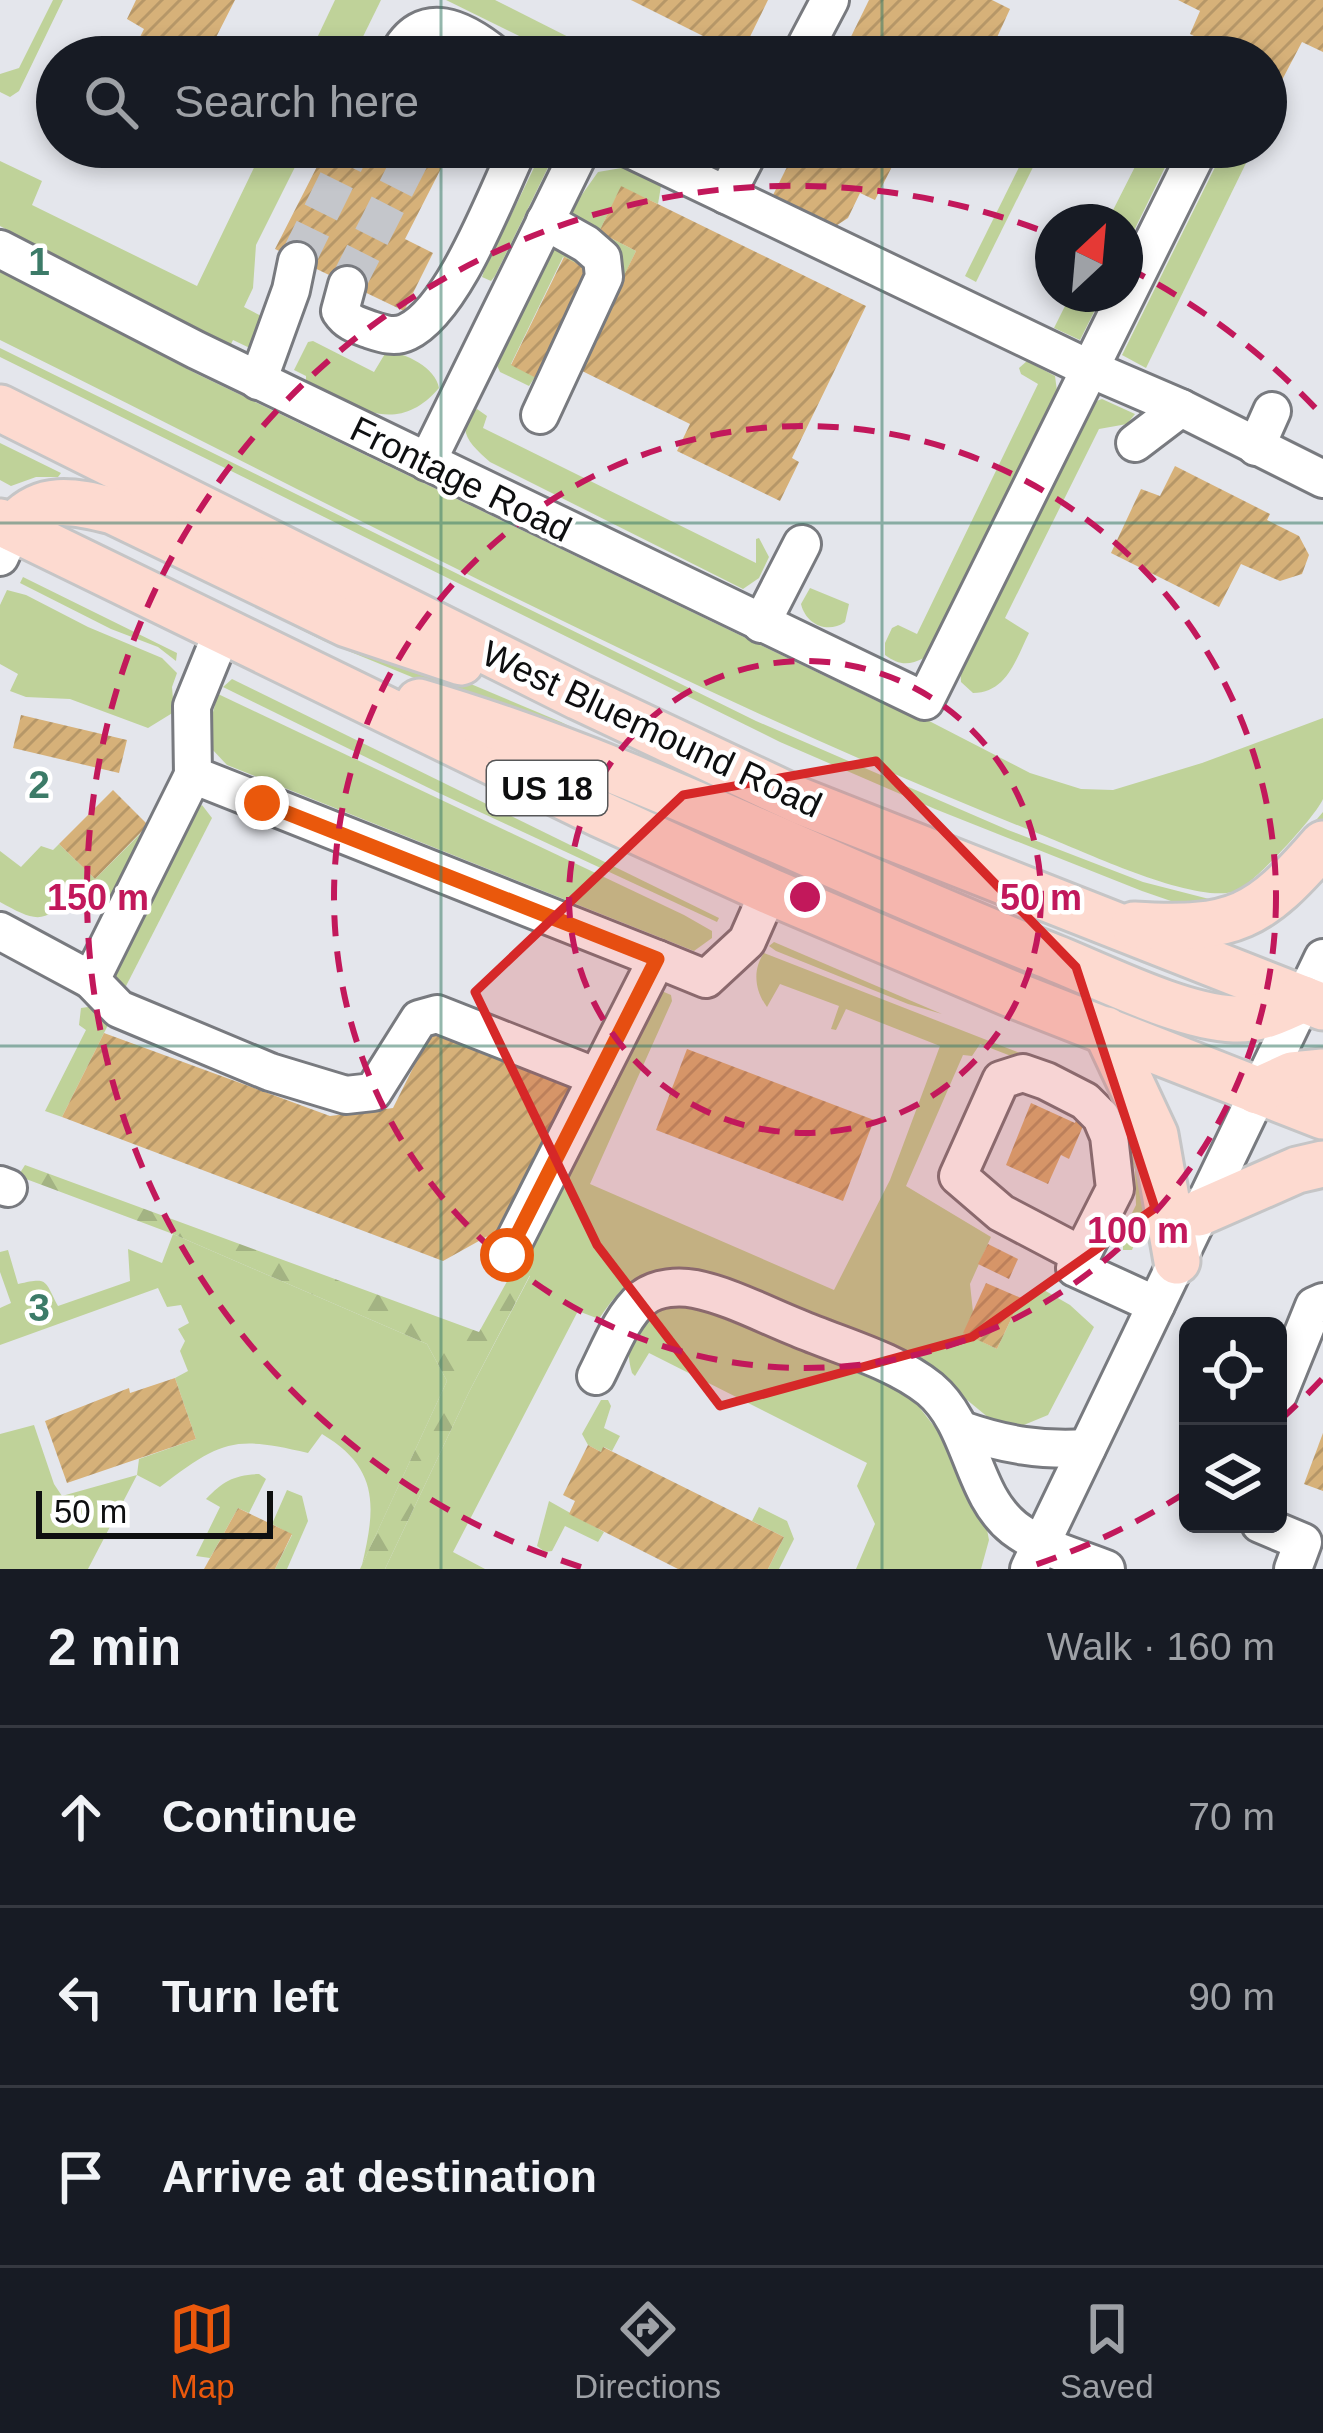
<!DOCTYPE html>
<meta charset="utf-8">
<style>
:root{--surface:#171b24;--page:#20242c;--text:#f1f3f6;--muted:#9ea1a6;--line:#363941;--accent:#ea580c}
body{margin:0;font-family:Arial,sans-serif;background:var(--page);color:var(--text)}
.controls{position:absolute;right:36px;bottom:36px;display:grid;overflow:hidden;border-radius:18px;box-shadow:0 6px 18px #0003}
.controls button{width:108px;height:108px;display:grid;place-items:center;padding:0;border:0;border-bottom:3px solid var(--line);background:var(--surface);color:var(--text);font:60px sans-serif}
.compass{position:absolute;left:1035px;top:204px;width:108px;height:108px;border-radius:50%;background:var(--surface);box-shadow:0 6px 18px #0003;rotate:26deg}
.scale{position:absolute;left:36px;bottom:30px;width:237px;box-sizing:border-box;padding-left:12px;border:6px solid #0e0f10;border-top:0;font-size:33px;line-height:42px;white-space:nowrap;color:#0e0f10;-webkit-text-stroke:9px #fff;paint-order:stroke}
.stop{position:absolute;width:36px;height:36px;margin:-27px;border:9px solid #ea580c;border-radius:50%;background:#fff}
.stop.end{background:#ea580c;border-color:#fff;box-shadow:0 3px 12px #0008}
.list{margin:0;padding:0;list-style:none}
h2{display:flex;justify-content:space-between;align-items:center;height:156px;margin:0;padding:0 48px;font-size:51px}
h2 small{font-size:39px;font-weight:400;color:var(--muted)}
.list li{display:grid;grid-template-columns:78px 1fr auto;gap:36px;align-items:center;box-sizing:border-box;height:180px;padding:0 48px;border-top:3px solid var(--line)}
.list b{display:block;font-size:45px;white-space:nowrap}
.list em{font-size:39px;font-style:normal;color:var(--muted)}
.icon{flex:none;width:66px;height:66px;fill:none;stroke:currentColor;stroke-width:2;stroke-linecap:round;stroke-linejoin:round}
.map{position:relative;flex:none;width:1323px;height:1569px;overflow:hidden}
.search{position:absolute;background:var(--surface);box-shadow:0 6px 18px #0003;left:36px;right:36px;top:36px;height:132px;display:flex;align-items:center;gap:30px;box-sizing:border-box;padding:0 42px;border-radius:66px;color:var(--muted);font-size:45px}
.sheet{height:696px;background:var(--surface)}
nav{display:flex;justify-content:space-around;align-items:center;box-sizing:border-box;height:168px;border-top:3px solid var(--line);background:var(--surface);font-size:33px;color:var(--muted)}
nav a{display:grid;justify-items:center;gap:6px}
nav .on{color:var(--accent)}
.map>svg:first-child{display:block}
.green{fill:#bfd299}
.forest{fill:url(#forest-firs)}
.building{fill:url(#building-hatch)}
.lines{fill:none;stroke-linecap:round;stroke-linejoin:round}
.minor-tunnel{stroke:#c4c6cb;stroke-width:36;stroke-dasharray:36 18;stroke-linecap:butt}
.minor-casing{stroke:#787a7f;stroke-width:42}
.major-casing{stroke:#c5c5c6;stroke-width:51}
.minor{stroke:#fff;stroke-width:36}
.major{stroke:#fddad0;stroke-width:45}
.route{stroke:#ea580c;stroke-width:15}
.marked{fill:#d62828;fill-opacity:0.2;stroke:#d62828;stroke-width:9;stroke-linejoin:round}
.grid{fill:none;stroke:#3c7b68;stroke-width:3;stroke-opacity:0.55}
.ring{fill:none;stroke:#c2185b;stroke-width:6;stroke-dasharray:21 15}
.labels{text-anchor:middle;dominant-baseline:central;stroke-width:9;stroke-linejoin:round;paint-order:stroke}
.shield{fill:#fff;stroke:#565758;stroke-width:3}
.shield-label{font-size:33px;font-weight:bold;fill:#0e0f10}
.street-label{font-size:36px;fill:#0e0f10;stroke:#fff}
.grid-label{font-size:39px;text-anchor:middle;font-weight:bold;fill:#3c7b68;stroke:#fff;stroke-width:9;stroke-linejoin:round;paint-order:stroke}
.centre{fill:#c2185b;stroke:#fff;stroke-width:6}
.ring-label{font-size:36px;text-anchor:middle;font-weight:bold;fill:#c2185b;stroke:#fff;stroke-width:9;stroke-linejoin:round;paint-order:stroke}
</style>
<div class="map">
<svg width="1323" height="1569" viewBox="0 0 1323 1569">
<defs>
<pattern id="forest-firs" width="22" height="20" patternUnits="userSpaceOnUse" patternTransform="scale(3)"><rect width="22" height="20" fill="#bfd299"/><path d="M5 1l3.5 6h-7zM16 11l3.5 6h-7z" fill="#a3b383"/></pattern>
<pattern id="building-hatch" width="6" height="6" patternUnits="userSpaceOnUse" patternTransform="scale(3)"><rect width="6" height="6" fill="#d6b179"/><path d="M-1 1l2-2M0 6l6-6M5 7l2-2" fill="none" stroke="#b69768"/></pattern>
</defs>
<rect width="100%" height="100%" fill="#e4e6ec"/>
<g class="green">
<polygon points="53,0 63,0 19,91 10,97 0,92 0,74 19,68"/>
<polygon points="335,0 381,0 353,57 308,57"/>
<polygon points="446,0 495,0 604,55 562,57"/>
<polygon points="264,147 305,147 256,245 253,288 244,307 263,317 256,351 233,340 230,346 0,226 0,161 42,181 32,205 197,286"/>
<polygon points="544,147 558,147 495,276 491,281 482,277 484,271"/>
<polygon points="1029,147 1043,147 976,282 965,276"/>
<polygon points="1145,147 1175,147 1125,249 1125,222 1107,222"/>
<polygon points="1225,147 1245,148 1248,159 1146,368 1122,355"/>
<polygon points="633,166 661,186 658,204 621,187 599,232 636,251 624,276 572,218 571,210 598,172"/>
<polygon points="555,246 563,246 589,270 563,257 511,364 535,377 529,386 500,372 495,361"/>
<path d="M 0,271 L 197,374 L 877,701 L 904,708 L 1030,773 L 1081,789 L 1113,790 L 1202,763 L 1323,718 C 1323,737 1323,782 1323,799 C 1316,816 1253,885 1236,891 C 1197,905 1087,853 1047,837 C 688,695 346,511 0,340 Z"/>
<polygon points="1071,294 1103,294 1080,340 1054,328"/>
<path d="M 313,341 L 374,372 L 386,352 C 405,352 436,368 439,388 C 396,438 355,406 306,384 L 306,376 L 294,370 L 308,342 Z"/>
<polygon points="0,348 756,721 1008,830 1143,882 1213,900 1241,897 1273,870 1323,812 1323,826 1281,875 1263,893 1242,904 1197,910 1142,891 935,809 780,742 0,357"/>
<path d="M 1027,361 L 1055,376 L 1057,391 L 1053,403 L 924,658 C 908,666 899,665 885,655 L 885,643 L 892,628 L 898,625 L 917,634 L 1038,384 L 1021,374 L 1019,368 Z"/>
<path d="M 1102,399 L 1135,414 L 1127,424 L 1099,429 L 1005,618 L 1029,633 C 1016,659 1007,693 973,693 L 961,682 L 960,664 L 1091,403 Z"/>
<path d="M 477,409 L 487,416 L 483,428 L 756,563 L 756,539 L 759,538 L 769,557 L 759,578 L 743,589 L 490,462 C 472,446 452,429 477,409 Z"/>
<polygon points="0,443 61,473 58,477 36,477 11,486 0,480"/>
<polygon points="76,518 561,722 628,755 624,764 324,641"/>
<polygon points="23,577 177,653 176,661 158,647 111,629 20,583"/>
<path d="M 810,588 L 849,604 L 845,622 C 828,634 806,625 801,604 Z"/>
<polygon points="7,590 26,595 88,627 162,658 177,673 172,687 174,712 148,728 70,699 26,697 10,691 18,674 0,664 0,605"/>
<polygon points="232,679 719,918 717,922 439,793 223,687"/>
<polygon points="218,694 684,915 712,931 712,938 694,951 227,765 210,747 210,723"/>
<polygon points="202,805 212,818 125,988 110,981 191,813"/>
<path d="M 147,827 L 151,832 L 111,913 L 68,891 C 47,928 33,920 0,902 L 0,851 L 21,867 L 41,846 L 53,850 L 59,844 L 95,879 Z"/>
<polygon points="774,942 942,1014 908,1004 776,951 769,946"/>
<path d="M 764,953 L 1048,1064 L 1114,1111 L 1135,1144 L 1148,1209 L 1132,1250 L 1123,1250 L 1123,1231 L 1136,1205 L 1135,1170 L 1125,1140 L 1060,1075 L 980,1044 L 972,1056 L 963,1055 L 906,1186 L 991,1237 L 970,1284 L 973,1312 L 964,1333 L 997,1349 L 1021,1298 L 1029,1302 L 1037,1286 L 1070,1305 L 1094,1327 L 1048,1415 L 1019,1427 L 995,1423 L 910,1353 L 690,1267 C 641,1268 626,1279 599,1319 L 578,1311 L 453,1552 L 485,1569 L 385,1569 L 469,1392 L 530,1276 L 515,1267 L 657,989 L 671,995 L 672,1001 L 590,1184 L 834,1290 L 890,1180 L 940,1046 L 846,1009 L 836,1030 L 831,1029 L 839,1006 L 780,984 L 767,1007 C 755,991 752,970 764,953 Z"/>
<polygon points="95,1006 113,1015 62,1117 45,1111 86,1030 79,1025 81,1008"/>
<path d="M 173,1234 L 427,1344 L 447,1381 L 362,1565 C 376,1506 379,1468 322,1434 L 308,1453 C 233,1435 221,1441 160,1487 L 137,1475 L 88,1569 L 0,1569 L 0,1434 L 34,1425 L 54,1484 L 62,1496 L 137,1475 L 139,1459 L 196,1439 L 175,1378 L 188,1371 L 180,1351 L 185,1341 L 178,1329 L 189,1323 L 181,1305 L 167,1307 L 158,1288 L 0,1345 L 0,1308 L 11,1303 L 0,1272 L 0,1252 L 8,1250 L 18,1284 C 49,1277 44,1280 58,1306 L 130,1281 L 128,1249 L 162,1263 Z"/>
<path d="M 671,1303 L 689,1305 L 909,1394 L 937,1430 L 984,1514 L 989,1540 L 981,1569 L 856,1569 L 875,1524 L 857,1486 L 867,1463 L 649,1353 L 635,1376 L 632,1373 C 621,1334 638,1319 671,1303 Z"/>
<polygon points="601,1400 608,1400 611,1406 604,1428 620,1436 612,1451 604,1447 601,1452 588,1445 582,1434"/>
<path d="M 259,1474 L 266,1479 L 249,1513 L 238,1508 L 210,1558 L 196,1556 L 220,1507 L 206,1499 C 223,1481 234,1475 259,1474 Z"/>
<polygon points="287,1490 302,1496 308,1521 287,1569 275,1569 292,1535 272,1524"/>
<polygon points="549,1501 604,1532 598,1542 565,1526 552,1551 545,1552 537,1546"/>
<polygon points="759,1507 787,1521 794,1539 779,1569 768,1569 784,1537 752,1521"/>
</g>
<polygon class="forest" points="25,1165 479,1332 515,1267 530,1275 469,1392 385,1569 360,1569 447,1381 427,1344 173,1234 18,1176"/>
<g class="building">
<polygon points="136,0 235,0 206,57 163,38 159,46 140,37 144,29 127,19"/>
<polygon points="631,0 768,0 741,55"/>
<polygon points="869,0 992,0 1010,9 988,57 841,57"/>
<polygon points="1178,0 1323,0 1323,52 1302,42 1282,80 1266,72 1266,57 1236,57 1190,34 1200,11"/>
<polygon points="327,147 355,147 376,158 381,147 452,147 405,239 433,253 404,311 275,249"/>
<polygon points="797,147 902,147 875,200 860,193 848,218 831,229 769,203"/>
<polygon points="621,186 866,306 792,458 799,462 780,501 677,451 690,424 578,369 636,251 599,232"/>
<polygon points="564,257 592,271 538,379 511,365"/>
<polygon points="1175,466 1270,514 1267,520 1299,536 1309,555 1302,574 1280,581 1241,564 1219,607 1111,553 1141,489 1160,496"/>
<polygon points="21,715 127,740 119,773 13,748"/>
<polygon points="113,790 148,825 95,879 59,844"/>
<polygon points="431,1032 574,1087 504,1227 443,1261 62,1117 104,1033 330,1116 393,1108"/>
<polygon points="687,1049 874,1120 843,1201 656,1130"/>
<polygon points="1031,1103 1075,1123 1078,1116 1086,1119 1069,1159 1061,1155 1048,1184 1006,1165"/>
<polygon points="988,1244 1018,1259 1009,1279 978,1264"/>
<polygon points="986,1283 1021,1298 997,1349 963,1333"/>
<polygon points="175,1378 196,1439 67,1483 45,1421 129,1388 130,1393"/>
<polygon points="1323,1433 1323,1491 1304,1484"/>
<polygon points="588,1445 601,1452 603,1447 784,1537 768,1569 678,1569 569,1514 575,1501 563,1495"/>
<polygon points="238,1508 292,1534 275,1569 204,1569"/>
</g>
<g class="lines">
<g class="minor-tunnel">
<polyline points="297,261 353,147"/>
<polyline points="347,285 417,147"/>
</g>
<g class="minor-casing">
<g id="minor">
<path d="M 397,57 C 422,6 464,29 498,57"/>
<polyline points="800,57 830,0"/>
<polyline points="626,147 1088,368 1181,408 1323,479"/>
<polyline points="726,195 751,147"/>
<polyline points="0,249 196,350 925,701 1200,147"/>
<path d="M 347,285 L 340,311 C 348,323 357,325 371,330 C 383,334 395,338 407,332 C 454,310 496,195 519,147"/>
<polyline points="258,381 291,290 297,261"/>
<polyline points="540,415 604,277 602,258 586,244 545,221"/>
<polyline points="1135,443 1181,408"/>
<polyline points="1256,447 1272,411"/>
<polyline points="427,462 582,147"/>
<polyline points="0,557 13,528"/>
<polyline points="761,624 802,544"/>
<polyline points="223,630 192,706 193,775 657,959 507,1255"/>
<polyline points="0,931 91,980 193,775"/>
<polyline points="657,959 706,979 747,941 769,891"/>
<polyline points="91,980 119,1009 270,1072 346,1095 373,1092 419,1019 437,1014 597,1077"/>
<polyline points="0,1185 8,1188"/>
<polyline points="1081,1255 1001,1213 958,1176 1001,1080 1023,1073 1046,1081 1085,1101 1101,1117 1109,1136 1115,1189 1075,1268 1156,1305"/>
<path d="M 596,1376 C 609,1351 621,1317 643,1298 C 657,1287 679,1286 695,1289 C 730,1296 765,1315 798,1328 C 840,1346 894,1360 930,1389 C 973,1425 971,1494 1014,1528 C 1040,1548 1076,1557 1106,1569"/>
<polyline points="1278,1395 1314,1306 1323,1302"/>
<path d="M 962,1430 C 1005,1445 1042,1451 1087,1448"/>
<polyline points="1260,1524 1303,1542 1293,1569"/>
<polyline points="1029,1569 1323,958"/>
</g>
</g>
<g class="major-casing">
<g id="major">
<polyline points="0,408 579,697 800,801 1323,1007"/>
<polyline points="0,522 600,814 769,891 1009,993 1323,1116"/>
<path d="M 13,528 C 40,493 74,501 113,511 L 347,624 L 461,662"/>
<path d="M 419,702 C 635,765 835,872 1045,954 C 1097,974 1179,1017 1234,1019 C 1260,1020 1280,1010 1303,999"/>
<path d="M 1134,925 C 1235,931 1259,918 1323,844"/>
<polyline points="1106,1030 1155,1135 1177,1261"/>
<polyline points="1257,1091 1292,1075 1323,1072"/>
<polyline points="1199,1213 1297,1170 1323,1164"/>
</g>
</g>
<use href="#minor" class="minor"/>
<use href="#major" class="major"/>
</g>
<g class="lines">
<polyline class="route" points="262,803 657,959 507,1255"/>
</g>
<path class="marked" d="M 876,761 L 1076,967 L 1155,1208 L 972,1337 L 720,1406 L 597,1245 L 475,992 L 683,795 Z"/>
<path class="grid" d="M 441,0 L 441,57M 882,0 L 882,57M 441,147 L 441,1569M 882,147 L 882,1569M 0,523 L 1323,523M 0,1046 L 1323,1046"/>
<g class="ring">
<circle cx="805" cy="897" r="236"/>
<circle cx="805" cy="897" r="471"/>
<path d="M1322 1379A707 707 0 0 1 1278 1422M1185 1493A707 707 0 0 1 1029 1567M581 1567A707 707 0 1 1 1053 235M1126 267A707 707 0 0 1 1322 415"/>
</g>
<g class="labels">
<rect class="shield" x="487" y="761" width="120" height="54" rx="9"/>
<g class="shield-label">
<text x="547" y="788">US 18</text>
</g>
<g class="street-label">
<text transform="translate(461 479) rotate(26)">Frontage Road</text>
<text transform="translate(652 729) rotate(25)">West Bluemound Road</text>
</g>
</g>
<g class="grid-label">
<text x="39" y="275">1</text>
<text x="39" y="798">2</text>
<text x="39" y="1321">3</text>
</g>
<circle cx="805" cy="897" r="18" class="centre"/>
<g class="ring-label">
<text x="1041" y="910">50 m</text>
<text x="98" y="910">150 m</text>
<text x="1138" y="1243">100 m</text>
</g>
</svg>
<div class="controls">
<button><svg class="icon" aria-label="locate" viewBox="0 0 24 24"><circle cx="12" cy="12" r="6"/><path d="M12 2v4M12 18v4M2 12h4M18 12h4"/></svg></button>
<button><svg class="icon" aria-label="layers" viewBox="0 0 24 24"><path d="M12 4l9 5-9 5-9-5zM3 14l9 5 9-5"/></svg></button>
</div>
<svg class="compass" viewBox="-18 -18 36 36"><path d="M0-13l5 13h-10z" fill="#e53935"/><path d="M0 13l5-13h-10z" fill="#9ea1a6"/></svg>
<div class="scale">50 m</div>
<div class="stop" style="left:507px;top:1255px"></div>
<div class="stop end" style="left:262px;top:803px"></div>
<div class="search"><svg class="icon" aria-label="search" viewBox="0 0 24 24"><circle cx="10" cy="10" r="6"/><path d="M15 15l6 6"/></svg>Search here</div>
</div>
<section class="sheet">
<h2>2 min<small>Walk · 160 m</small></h2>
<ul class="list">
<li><svg class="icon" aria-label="ahead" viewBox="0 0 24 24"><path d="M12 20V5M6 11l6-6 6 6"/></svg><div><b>Continue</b></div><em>70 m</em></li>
<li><svg class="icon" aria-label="left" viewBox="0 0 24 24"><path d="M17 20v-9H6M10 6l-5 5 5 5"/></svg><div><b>Turn left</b></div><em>90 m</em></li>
<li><svg class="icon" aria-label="arrive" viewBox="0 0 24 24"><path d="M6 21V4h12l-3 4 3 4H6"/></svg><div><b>Arrive at destination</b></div></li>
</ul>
</section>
<nav>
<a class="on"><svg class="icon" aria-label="map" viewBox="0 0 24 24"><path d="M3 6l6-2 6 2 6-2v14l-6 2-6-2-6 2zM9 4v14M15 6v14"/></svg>Map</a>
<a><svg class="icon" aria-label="directions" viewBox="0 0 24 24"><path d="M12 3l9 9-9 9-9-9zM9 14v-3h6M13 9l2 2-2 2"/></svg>Directions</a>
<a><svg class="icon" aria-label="saved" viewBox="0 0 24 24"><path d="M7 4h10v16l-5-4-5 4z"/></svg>Saved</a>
</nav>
